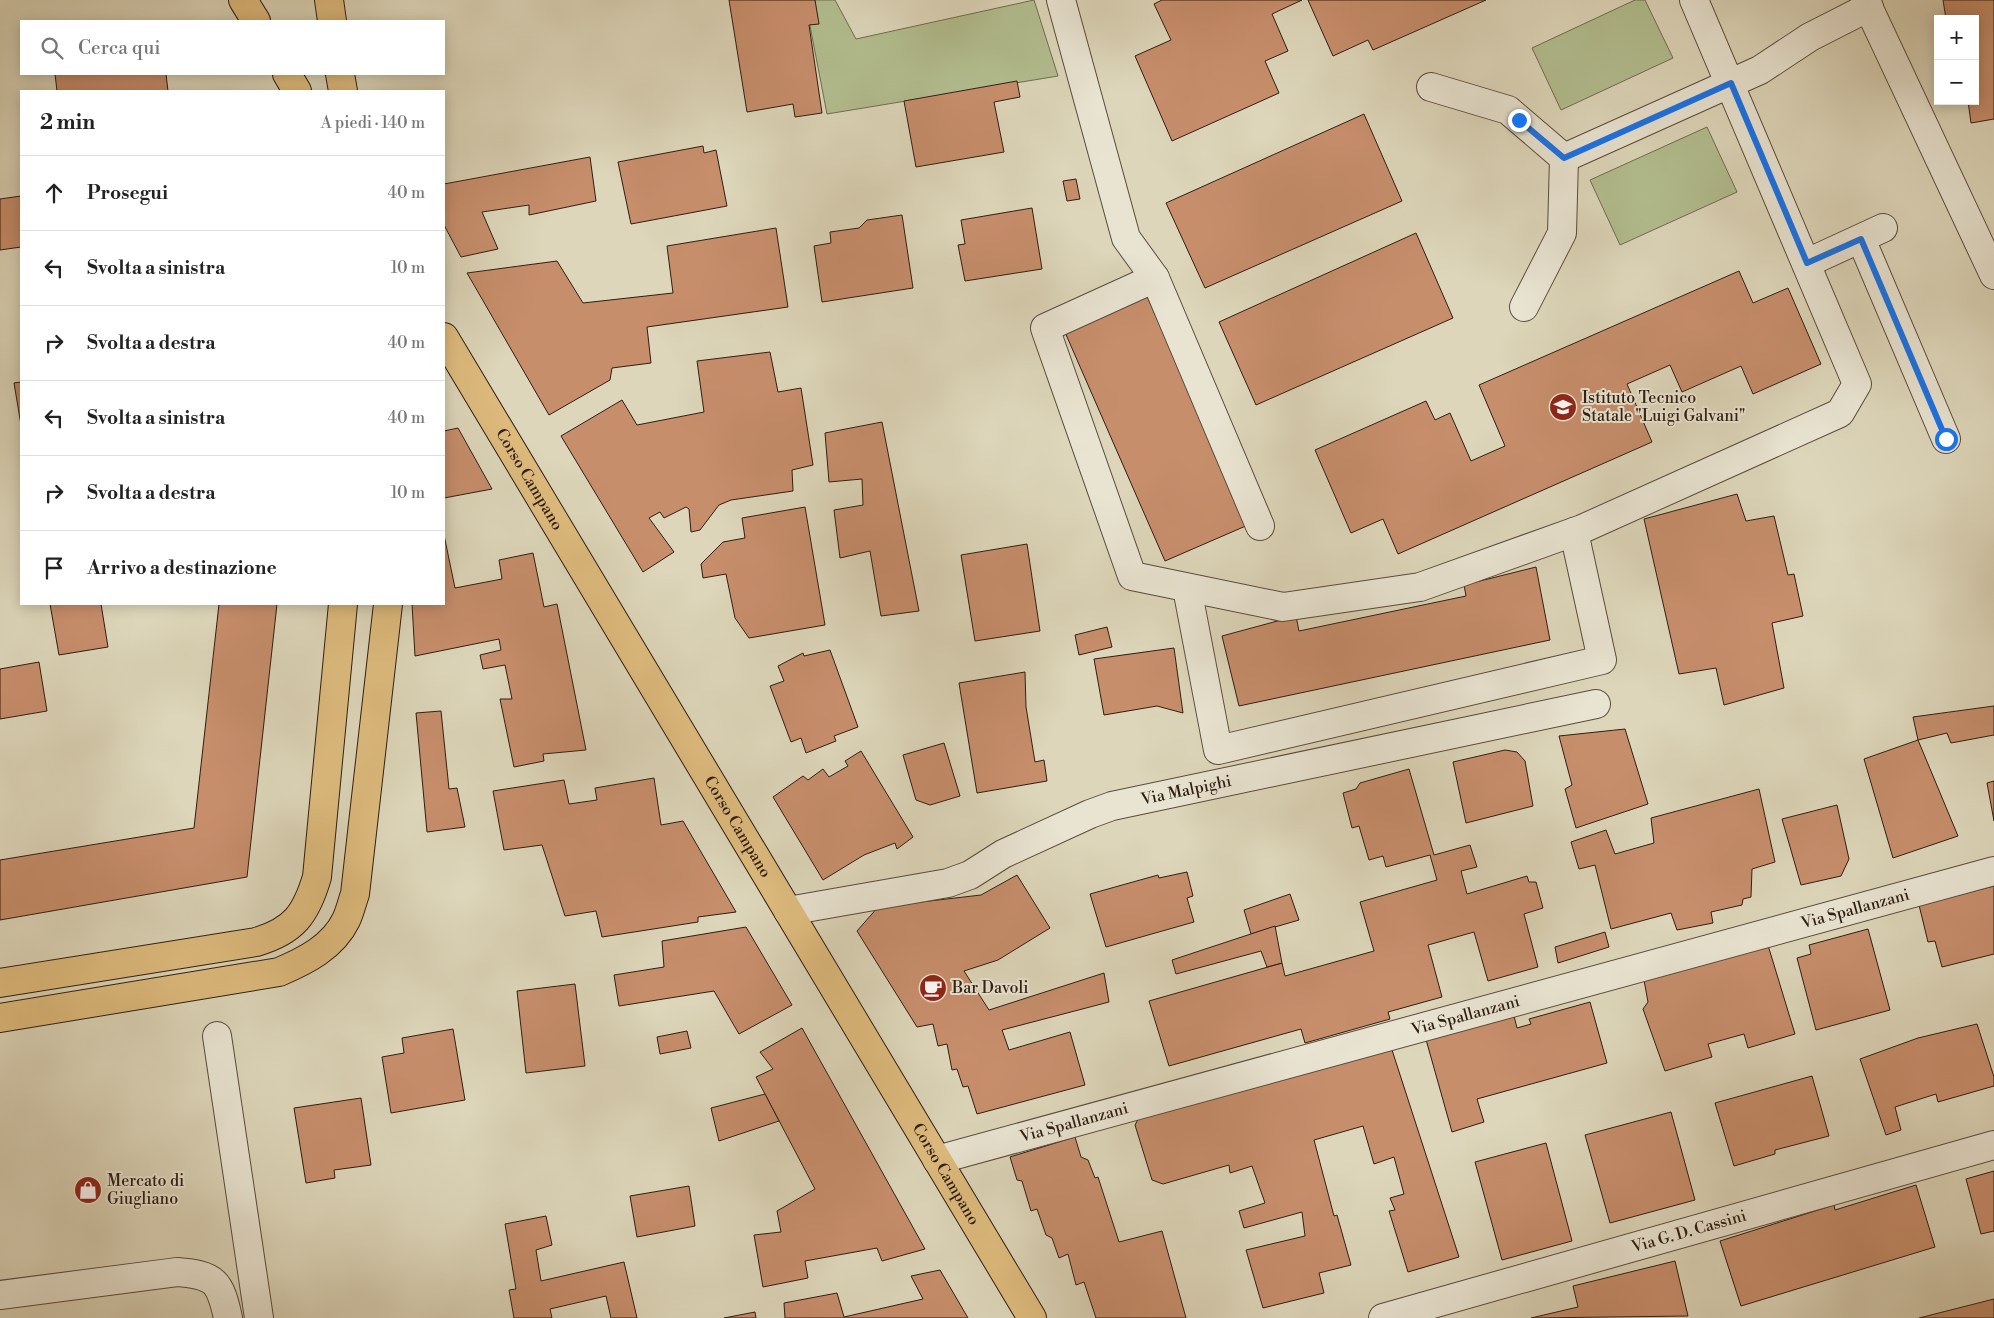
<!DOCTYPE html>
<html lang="it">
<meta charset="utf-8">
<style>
:root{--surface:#fff;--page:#f2f2f2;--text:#222;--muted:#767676;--line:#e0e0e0}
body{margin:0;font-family:"Libre Bodoni",serif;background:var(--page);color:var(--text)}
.controls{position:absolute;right:15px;top:15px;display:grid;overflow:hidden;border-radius:0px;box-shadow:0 2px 12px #0003}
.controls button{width:45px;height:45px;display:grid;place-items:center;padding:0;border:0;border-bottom:1px solid var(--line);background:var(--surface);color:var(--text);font:25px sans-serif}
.stop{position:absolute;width:15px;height:15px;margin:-11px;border:4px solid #1a73e8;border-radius:50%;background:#fff}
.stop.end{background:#1a73e8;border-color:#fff;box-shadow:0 1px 5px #0008}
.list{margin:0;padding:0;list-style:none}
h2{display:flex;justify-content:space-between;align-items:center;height:65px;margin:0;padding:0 20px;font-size:21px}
h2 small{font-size:16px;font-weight:400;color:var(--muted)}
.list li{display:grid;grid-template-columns:32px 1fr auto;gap:15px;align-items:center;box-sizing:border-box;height:75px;padding:0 20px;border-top:1px solid var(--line)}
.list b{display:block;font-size:19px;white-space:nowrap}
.list em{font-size:16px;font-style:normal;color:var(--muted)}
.icon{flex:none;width:28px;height:28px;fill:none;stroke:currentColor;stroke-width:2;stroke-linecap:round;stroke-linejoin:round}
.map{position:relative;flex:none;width:1994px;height:1318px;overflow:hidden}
.search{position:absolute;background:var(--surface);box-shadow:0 2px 12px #0003;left:20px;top:20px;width:425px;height:55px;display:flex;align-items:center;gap:12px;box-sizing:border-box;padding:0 18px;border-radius:0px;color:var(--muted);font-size:19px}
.panel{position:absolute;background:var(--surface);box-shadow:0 2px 12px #0003;left:20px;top:90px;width:425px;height:515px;border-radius:0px}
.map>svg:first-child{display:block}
.green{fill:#b2bd8f;stroke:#706d50}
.building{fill:#c78e6c;stroke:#2e1d12}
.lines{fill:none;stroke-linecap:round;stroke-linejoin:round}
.minor-casing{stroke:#5a4b3c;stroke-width:30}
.major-casing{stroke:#2e1d12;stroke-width:30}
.minor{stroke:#e9e4d2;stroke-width:28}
.major{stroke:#debb7d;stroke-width:28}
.route{stroke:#1a73e8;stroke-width:6}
.labels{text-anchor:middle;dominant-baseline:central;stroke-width:4;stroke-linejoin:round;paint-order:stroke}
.poi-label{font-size:16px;fill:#2e1d12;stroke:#e9e4d2;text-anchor:start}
.street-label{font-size:16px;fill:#2e1d12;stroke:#e9e4d2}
</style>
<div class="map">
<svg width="1994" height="1318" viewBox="0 0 1994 1318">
<rect width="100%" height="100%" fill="#ddd6ba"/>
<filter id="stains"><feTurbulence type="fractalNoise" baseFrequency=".004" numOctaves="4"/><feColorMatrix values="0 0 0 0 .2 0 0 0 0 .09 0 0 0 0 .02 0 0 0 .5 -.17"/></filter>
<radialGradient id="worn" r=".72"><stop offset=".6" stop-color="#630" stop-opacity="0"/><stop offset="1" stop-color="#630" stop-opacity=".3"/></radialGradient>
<g class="green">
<polygon points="805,0 835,0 856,39 1034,0 1058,76 827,114"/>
<polygon points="1635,0 1645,0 1673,58 1561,110 1532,48"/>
<polygon points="1707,127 1737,192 1620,245 1590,180"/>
</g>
<g class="building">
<polygon points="729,0 815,0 819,24 809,25 822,113 795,117 793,104 747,112"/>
<polygon points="1162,0 1302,0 1272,14 1288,51 1265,61 1279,93 1172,141 1135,56 1171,40 1154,4"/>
<polygon points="1308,0 1486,0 1373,50 1368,40 1333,56"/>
<polygon points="1943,0 1994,0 1994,119 1971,123 1968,101 1975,101 1975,19 1946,19"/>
<polygon points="55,74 166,74 168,91 57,91"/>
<polygon points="1017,81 1020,97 994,102 1004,152 916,167 904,101"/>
<polygon points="1364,114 1402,201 1205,288 1166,203"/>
<polygon points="703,146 704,153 716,150 727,206 631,224 618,162"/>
<polygon points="590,157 596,201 529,215 529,205 482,212 498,249 461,257 444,225 444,184"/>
<polygon points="1076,179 1080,199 1067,201 1063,181"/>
<polygon points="21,196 21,247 0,250 0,199"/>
<polygon points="1032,208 1042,269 965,281 958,245 965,244 961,220"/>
<polygon points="902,215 913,288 822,302 814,246 831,243 830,232 859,228 867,220"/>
<polygon points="776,228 788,307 647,327 651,363 612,368 610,380 549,415 467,273 557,261 583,303 673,293 667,246"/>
<polygon points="1416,233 1453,318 1256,405 1219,322"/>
<polygon points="1739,271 1753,303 1788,288 1821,364 1753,394 1741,366 1682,392 1670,365 1627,384 1652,442 1398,554 1383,519 1351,533 1315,450 1426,401 1435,420 1450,413 1471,461 1505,446 1479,385"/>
<polygon points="1146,294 1248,525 1165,561 1064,330"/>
<polygon points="770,352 778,392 801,388 813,465 792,470 793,491 731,500 719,505 700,530 691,532 689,509 686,507 664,518 660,512 649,518 674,552 643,572 561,436 622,400 637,425 704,412 697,361"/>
<polygon points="21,382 21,425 14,383"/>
<polygon points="882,422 919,611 881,616 870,551 840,558 834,510 863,505 862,479 829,482 825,433"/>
<polygon points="458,428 492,489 444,498 444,431"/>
<polygon points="1737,494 1746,521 1774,516 1788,575 1794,574 1803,616 1772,623 1784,688 1724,705 1716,668 1679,674 1644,519"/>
<polygon points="805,507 825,625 749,638 735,618 726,574 703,578 701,564 723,542 745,538 742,518"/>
<polygon points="444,535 455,588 502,579 499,560 533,553 544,607 557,604 586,750 543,754 544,761 514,767 500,699 512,699 505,665 483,669 480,655 501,650 499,639 415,656 412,604 444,604"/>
<polygon points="1027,544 1040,631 975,641 961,555"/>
<polygon points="1536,567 1550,640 1239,706 1222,636 1296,616 1299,631 1466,596 1464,585"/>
<polygon points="50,604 101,604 108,647 59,655"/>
<polygon points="219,604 277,604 247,877 0,920 0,860 194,828"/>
<polygon points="1107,627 1112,647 1079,655 1075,635"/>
<polygon points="1174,648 1183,713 1157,706 1104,715 1094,659"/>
<polygon points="830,650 858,727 834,736 836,741 806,753 801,738 791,742 770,686 784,681 778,666 803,653 804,656"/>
<polygon points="39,662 47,711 0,719 0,669"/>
<polygon points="1025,672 1026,707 1035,762 1044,760 1047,781 977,793 959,683"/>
<polygon points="1994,706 1994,735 1951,743 1947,733 1918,740 1913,717"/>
<polygon points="441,711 449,789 457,788 465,827 427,832 416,713"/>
<polygon points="1625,729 1648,804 1576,828 1565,789 1572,785 1559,736"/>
<polygon points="1918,740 1958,836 1893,858 1864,759"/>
<polygon points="944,743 960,796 930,805 916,800 903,755"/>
<polygon points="1505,750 1517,752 1525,761 1533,806 1466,823 1453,762"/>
<polygon points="861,751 913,837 897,849 895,843 864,855 823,880 773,797 803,776 808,780 823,769 829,777 848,766 845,761"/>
<polygon points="1409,769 1434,855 1470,845 1477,867 1461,871 1467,894 1527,876 1529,882 1536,882 1543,908 1524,914 1538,967 1488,981 1474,932 1428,945 1442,997 1388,1012 1390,1019 1305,1043 1301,1029 1169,1066 1149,1001 1282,963 1285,976 1374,951 1360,902 1437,880 1430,855 1386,867 1383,856 1369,860 1359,826 1352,828 1343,793 1356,789 1360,783"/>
<polygon points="654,778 661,825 683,821 736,912 698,917 698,922 602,937 596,911 565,916 542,845 504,850 493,791 564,780 569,804 597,800 595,788"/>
<polygon points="1994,781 1994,821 1987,783"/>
<polygon points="1759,789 1775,862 1752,869 1751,897 1743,899 1742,905 1711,912 1713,923 1677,930 1671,913 1611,929 1595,865 1579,869 1571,842 1606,830 1615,854 1654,843 1651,818"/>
<polygon points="1837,805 1849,859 1841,876 1801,885 1782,819"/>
<polygon points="1187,872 1193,896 1187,898 1194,922 1106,947 1090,894 1158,875 1159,878"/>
<polygon points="1017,875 1050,928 998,960 964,971 989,1010 1104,973 1109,1002 1002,1030 1009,1050 1070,1032 1085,1085 977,1114 968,1086 963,1087 957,1069 952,1070 947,1044 938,1046 933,1024 917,1027 857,931 878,907 981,895"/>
<polygon points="1994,886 1994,954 1942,967 1935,941 1928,942 1919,905"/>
<polygon points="1290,894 1299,920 1251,934 1244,910"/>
<polygon points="1275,926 1282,963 1267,967 1261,951 1176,974 1172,960"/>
<polygon points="746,927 792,1005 739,1034 714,991 619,1006 614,975 664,967 662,941"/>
<polygon points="1868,929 1890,1010 1816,1030 1797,958 1811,954 1809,945"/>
<polygon points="1605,932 1609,947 1558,963 1555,947"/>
<polygon points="1767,942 1795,1034 1748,1048 1744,1034 1708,1044 1712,1057 1665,1071 1643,1009 1648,1002 1644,980"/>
<polygon points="575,984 585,1066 526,1073 517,991"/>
<polygon points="1590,1002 1607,1063 1477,1099 1484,1122 1452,1132 1425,1036 1513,1012 1517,1028 1531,1024 1529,1019"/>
<polygon points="1977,1024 1994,1077 1994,1086 1938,1102 1936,1094 1895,1107 1901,1130 1886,1135 1860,1059 1918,1038"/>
<polygon points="802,1028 925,1249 882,1261 877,1248 805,1261 808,1278 763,1287 754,1235 781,1232 777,1211 815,1189 756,1077 773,1069 760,1052"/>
<polygon points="453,1029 465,1100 391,1113 382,1057 404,1053 402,1038"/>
<polygon points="687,1031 691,1048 660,1054 657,1037"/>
<polygon points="1392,1050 1459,1257 1408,1272 1389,1211 1395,1210 1390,1198 1404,1194 1394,1157 1374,1164 1363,1126 1314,1140 1334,1216 1337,1215 1351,1265 1319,1273 1324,1293 1263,1308 1246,1250 1305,1236 1302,1212 1244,1228 1239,1211 1265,1203 1252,1166 1230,1173 1229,1165 1163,1184 1152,1180 1135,1125 1141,1114"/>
<polygon points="1812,1076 1829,1136 1775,1150 1775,1154 1734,1166 1715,1103"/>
<polygon points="765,1094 779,1121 719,1141 711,1108"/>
<polygon points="361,1098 371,1165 334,1170 335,1178 306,1183 294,1108"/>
<polygon points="1671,1112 1695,1200 1610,1223 1585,1135"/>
<polygon points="1075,1137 1081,1157 1088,1160 1095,1178 1098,1177 1119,1242 1162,1231 1186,1318 1096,1318 1084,1282 1076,1285 1068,1254 1059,1258 1052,1238 1046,1235 1037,1209 1031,1211 1022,1181 1017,1180 1010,1157"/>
<polygon points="1546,1143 1572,1241 1502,1260 1475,1162"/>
<polygon points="1994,1171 1994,1231 1981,1234 1966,1179"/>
<polygon points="1916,1185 1935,1247 1741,1306 1720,1241 1834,1205 1835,1210"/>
<polygon points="689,1186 695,1226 637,1237 630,1196"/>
<polygon points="546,1216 552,1245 536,1250 541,1281 624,1262 637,1318 611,1318 606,1296 550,1309 552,1318 514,1318 509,1290 516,1289 505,1224"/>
<polygon points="1675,1261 1688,1316 1531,1318 1578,1307 1573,1286"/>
<polygon points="940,1270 968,1318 785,1318 784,1303 837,1293 844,1317 923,1299 911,1276"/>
<polygon points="1994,1299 1994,1318 1919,1318"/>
<polygon points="755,1312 756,1318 724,1318"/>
</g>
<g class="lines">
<g class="minor-casing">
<g id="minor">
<polyline points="1061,0 1126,238 1155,278 1045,328 1132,576 1283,607 1420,587 1582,529 1840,413 1857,384 1694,0"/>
<polyline points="1865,0 1994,275"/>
<polyline points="1431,87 1508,110 1564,158"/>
<polyline points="1861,239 1946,439"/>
<polyline points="1807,263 1883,228"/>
<polyline points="1155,278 1260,526"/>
<polyline points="1524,307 1562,233 1564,158 1760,70 1810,37 1869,7"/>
<polyline points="1187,588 1218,750 1602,660 1574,532"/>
<path id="s1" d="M 788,911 L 948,883 L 970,875 L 1003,854 L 1090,814 L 1112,806 L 1596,704"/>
<polyline points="217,1036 259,1318"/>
<path id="s2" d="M 937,1160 L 1994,871"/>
<path d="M 0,1295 L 177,1272 C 215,1275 220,1281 228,1318"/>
<path id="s3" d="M 1383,1318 L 1994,1145"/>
</g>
</g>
<g class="major-casing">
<g id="major">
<polyline points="243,0 256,21"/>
<polyline points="329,0 332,21"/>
<polyline points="287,74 297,91"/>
<polyline points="340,74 343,91"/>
<path id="s4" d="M 444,337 L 1032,1318"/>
<path d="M 0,983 L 256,942 C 294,931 306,914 317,877 L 343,604"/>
<path d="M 0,1018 L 279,972 C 305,961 333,947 346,920 C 350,912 352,902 355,894 L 388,604"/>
</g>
</g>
<use href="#minor" class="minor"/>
<use href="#major" class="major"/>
</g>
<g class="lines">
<polyline class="route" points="1519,120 1564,158 1731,83 1807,263 1861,239 1946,439"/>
</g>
<defs>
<g id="school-disc" transform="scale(1.4375)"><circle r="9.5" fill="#8f2418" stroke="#e9e4d2"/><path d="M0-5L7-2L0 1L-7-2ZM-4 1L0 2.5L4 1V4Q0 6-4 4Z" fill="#fff"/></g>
<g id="cafe-disc" transform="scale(1.4375)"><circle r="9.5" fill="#8f2418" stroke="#e9e4d2"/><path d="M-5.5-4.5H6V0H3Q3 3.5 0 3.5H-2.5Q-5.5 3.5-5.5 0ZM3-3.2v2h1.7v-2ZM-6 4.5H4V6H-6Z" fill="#fff"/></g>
<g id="shop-disc" transform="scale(1.4375)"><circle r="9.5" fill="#8f2418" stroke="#e9e4d2"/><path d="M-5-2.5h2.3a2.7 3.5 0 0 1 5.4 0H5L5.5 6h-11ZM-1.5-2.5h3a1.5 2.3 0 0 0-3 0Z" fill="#fff"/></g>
</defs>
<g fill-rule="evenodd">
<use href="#school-disc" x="1563" y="407"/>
<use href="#cafe-disc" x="933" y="988"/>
<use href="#shop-disc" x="88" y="1190"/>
</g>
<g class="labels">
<g class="poi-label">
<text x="1582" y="398">Istituto Tecnico<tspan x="1582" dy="18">Statale "Luigi Galvani"</tspan></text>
<text x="952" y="988">Bar Davoli</text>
<text x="107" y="1181">Mercato di<tspan x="107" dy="18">Giugliano</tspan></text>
</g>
<g class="street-label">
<text stroke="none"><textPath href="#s4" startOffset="166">Corso Campano</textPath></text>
<text stroke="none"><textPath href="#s1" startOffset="420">Via Malpighi</textPath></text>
<text stroke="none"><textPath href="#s4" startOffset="571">Corso Campano</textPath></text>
<text stroke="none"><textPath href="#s2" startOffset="952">Via Spallanzani</textPath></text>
<text stroke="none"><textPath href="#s2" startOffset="548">Via Spallanzani</textPath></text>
<text stroke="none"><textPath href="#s2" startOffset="142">Via Spallanzani</textPath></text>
<text stroke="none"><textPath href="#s4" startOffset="976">Corso Campano</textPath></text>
<text stroke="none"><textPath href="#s3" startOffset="318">Via G. D. Cassini</textPath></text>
</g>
</g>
<rect width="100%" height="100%" filter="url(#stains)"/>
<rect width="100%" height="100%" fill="url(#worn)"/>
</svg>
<div class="controls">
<button>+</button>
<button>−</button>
</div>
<div class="stop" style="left:1946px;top:439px"></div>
<div class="stop end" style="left:1519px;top:120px"></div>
<div class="search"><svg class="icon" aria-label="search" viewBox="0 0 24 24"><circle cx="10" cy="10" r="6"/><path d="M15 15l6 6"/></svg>Cerca qui</div>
<section class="panel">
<h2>2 min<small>A piedi · 140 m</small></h2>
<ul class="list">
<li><svg class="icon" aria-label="ahead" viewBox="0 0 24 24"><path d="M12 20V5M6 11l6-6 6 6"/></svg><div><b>Prosegui</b></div><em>40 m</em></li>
<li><svg class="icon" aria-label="left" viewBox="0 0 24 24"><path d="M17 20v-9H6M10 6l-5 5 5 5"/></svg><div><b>Svolta a sinistra</b></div><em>10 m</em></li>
<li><svg class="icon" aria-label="right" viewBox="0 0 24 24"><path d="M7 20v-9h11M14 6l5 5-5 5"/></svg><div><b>Svolta a destra</b></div><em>40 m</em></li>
<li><svg class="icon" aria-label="left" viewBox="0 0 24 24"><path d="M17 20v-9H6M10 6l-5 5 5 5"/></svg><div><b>Svolta a sinistra</b></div><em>40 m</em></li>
<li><svg class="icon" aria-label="right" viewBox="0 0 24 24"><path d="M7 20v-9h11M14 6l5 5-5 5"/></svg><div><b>Svolta a destra</b></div><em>10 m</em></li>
<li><svg class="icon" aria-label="arrive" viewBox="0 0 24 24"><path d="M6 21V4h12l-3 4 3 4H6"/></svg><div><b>Arrivo a destinazione</b></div></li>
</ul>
</section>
</div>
